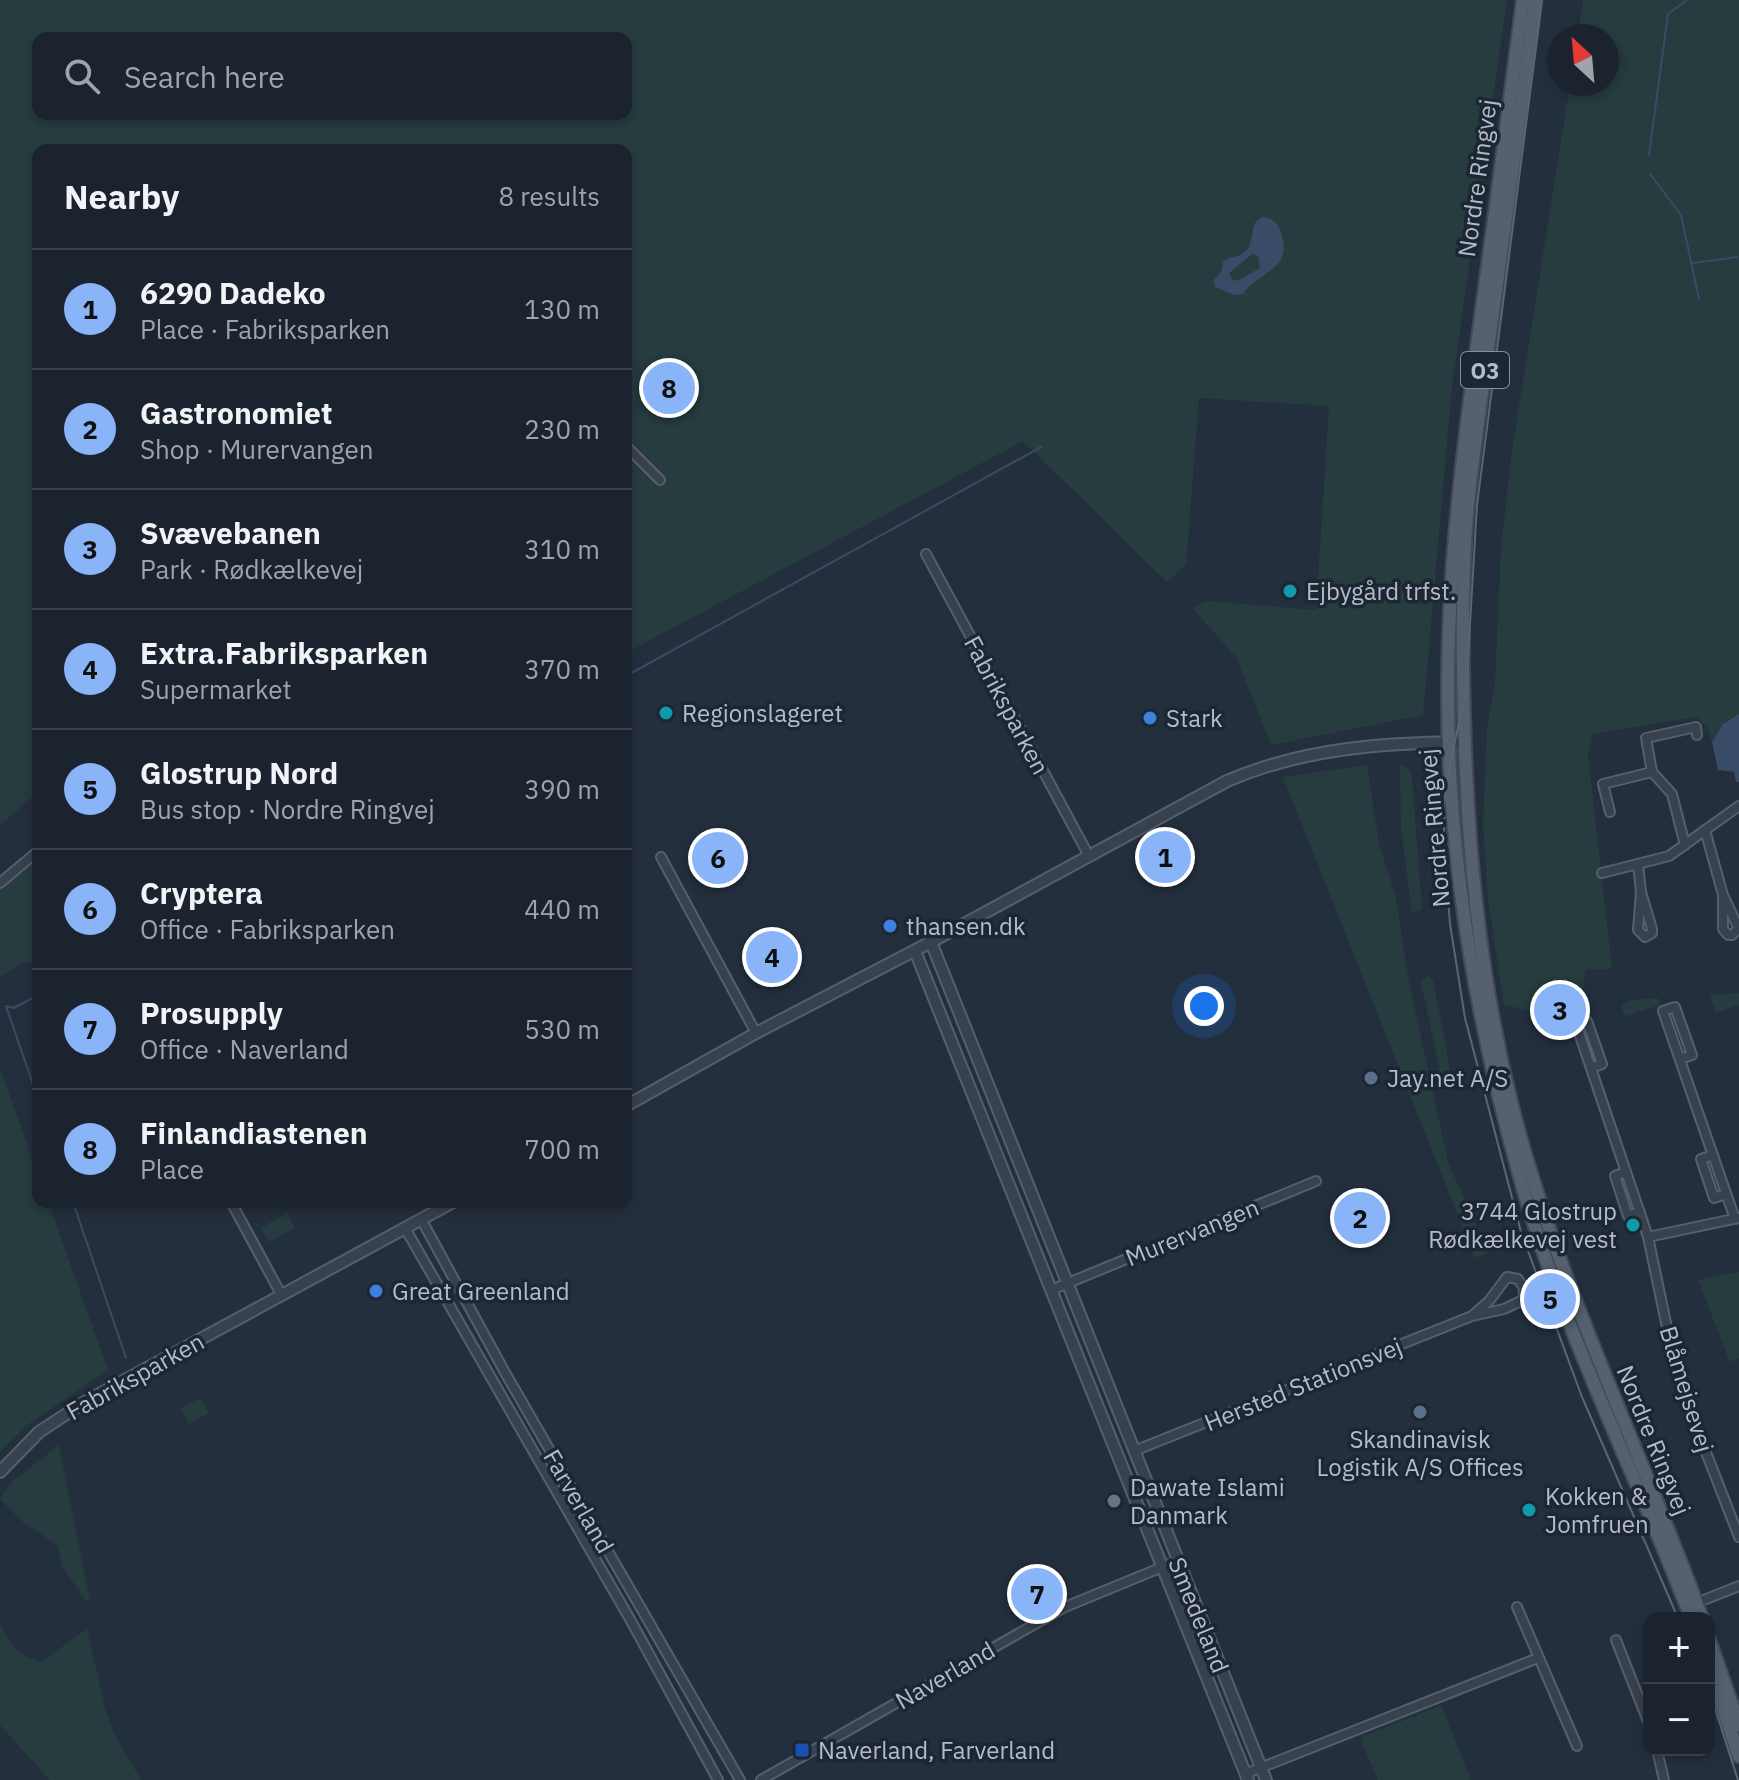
<!DOCTYPE html>
<meta charset="utf-8">
<style>
:root{--surface:#1b232e;--page:#242b36;--text:#f1f3f6;--muted:#a0a4aa;--line:#39404a;--accent:#8ab4f8}
body{margin:0;font-family:"IBM Plex Sans",sans-serif;background:var(--page);color:var(--text)}
.controls{position:absolute;right:24px;bottom:24px;display:grid;overflow:hidden;border-radius:16px;box-shadow:0 4px 12px #0003}
.controls button{width:72px;height:72px;display:grid;place-items:center;padding:0;border:0;border-bottom:2px solid var(--line);background:var(--surface);color:var(--text);font:40px sans-serif}
.compass{position:absolute;left:1547px;top:24px;width:72px;height:72px;border-radius:50%;background:var(--surface);box-shadow:0 4px 12px #0003;rotate:334deg}
.you{position:absolute;left:1204px;top:1006px;width:28px;height:28px;margin:-20px;border:6px solid #fff;border-radius:50%;background:#1a73e8;box-shadow:0 0 0 12px #1a73e833}
.badge{display:grid;place-items:center;width:52px;height:52px;border-radius:50%;background:var(--accent);color:#111;font-size:26px;font-weight:700}
.pin{position:absolute;translate:-50% -50%;border:4px solid #fff;box-shadow:0 2px 8px #0006}
.list{margin:0;padding:0;list-style:none}
h2{display:flex;justify-content:space-between;align-items:center;height:104px;margin:0;padding:0 32px;font-size:34px}
h2 small{font-size:26px;font-weight:400;color:var(--muted)}
.list li{display:grid;grid-template-columns:52px 1fr auto;gap:24px;align-items:center;box-sizing:border-box;height:120px;padding:0 32px;border-top:2px solid var(--line)}
.list b{display:block;font-size:30px;white-space:nowrap}
.list p{margin:0;font-size:26px;white-space:nowrap;color:var(--muted)}
.list em{font-size:26px;font-style:normal;color:var(--muted)}
.icon{flex:none;width:44px;height:44px;fill:none;stroke:currentColor;stroke-width:2;stroke-linecap:round;stroke-linejoin:round}
.map{position:relative;flex:none;width:1739px;height:1780px;overflow:hidden}
.search{position:absolute;background:var(--surface);box-shadow:0 4px 12px #0003;left:32px;top:32px;width:600px;height:88px;display:flex;align-items:center;gap:20px;box-sizing:border-box;padding:0 28px;border-radius:16px;color:var(--muted);font-size:30px}
.panel{position:absolute;background:var(--surface);box-shadow:0 4px 12px #0003;left:32px;top:144px;width:600px;height:1064px;border-radius:16px}
.map>svg:first-child{display:block}
.green{fill:#263c3f;fill-rule:evenodd}
.water{fill:#394c67;fill-rule:evenodd}
.lines{fill:none;stroke-linecap:round;stroke-linejoin:round}
.stream{stroke:#394c67;stroke-width:2}
.minor-casing{stroke:#565f6c;stroke-width:12}
.tertiary-casing{stroke:#565f6c;stroke-width:14}
.primary-casing{stroke:#414a57;stroke-width:16}
.minor{stroke:#38414e;stroke-width:8}
.tertiary{stroke:#38414e;stroke-width:10}
.primary{stroke:#56606e;stroke-width:12}
.tram{stroke:#5a6575;stroke-width:2}
.culture-dot{fill:#0f9aa8;stroke:#1d2633;stroke-width:3}
.shop-dot{fill:#3f7fe0;stroke:#1d2633;stroke-width:3}
.service-dot{fill:#5c6f8a;stroke:#1d2633;stroke-width:3}
.worship-dot{fill:#6b7280;stroke:#1d2633;stroke-width:3}
.transit-dot{fill:#1a4fb4;stroke:#1d2633;stroke-width:3}
.labels{text-anchor:middle;dominant-baseline:central;stroke-width:7;stroke-linejoin:round;paint-order:stroke}
.shield{fill:#1d2633;stroke:#878f9c;stroke-width:2}
.shield-label{font-size:22px;font-weight:bold;fill:#b4bcc9}
.street-label{font-size:24px;fill:#b4bcc9;stroke:#1d2633}
.poi-label{font-size:24px;fill:#b4bcc9;stroke:#1d2633;text-anchor:start}
</style>
<div class="map">
<svg width="1739" height="1780" viewBox="0 0 1739 1780">
<rect width="100%" height="100%" fill="#242f3e"/>
<g class="green">
<path d="M 0,0 L 1507,0 L 1452,386 L 1423,715 L 1271,745 L 1236,657 L 1192,608 L 1208,601 L 1316,610 L 1329,406 L 1199,398 L 1186,565 L 1167,582 L 1023,441 L 626,653 L 626,150 L 38,150 L 38,792 L 0,825 ZM 38,38 L 626,38 L 626,114 L 38,114 Z"/>
<polygon points="1583,0 1739,0 1739,714 1723,724 1712,742 1708,729 1697,717 1593,734 1588,755 1612,969 1586,970 1581,1004 1578,1004 1580,1012 1542,1018 1541,1008 1528,1010 1504,1005 1488,899 1483,823 1487,727 1495,683 1501,548 1512,451 1570,84 1607,84 1607,36 1578,36"/>
<polygon points="1367,765 1379,844 1396,898 1407,972 1448,1162 1488,1253 1475,1258 1283,777"/>
<polygon points="1400,765 1408,768 1412,777 1422,910 1412,912 1401,828"/>
<polygon points="38,853 38,960 23,963 0,977 0,885"/>
<polygon points="1428,976 1433,980 1454,1090 1445,1091 1442,1082 1421,982"/>
<polygon points="1739,993 1739,1005 1716,1013 1710,995"/>
<polygon points="1658,998 1660,1005 1625,1016 1621,1006 1631,1000"/>
<polygon points="0,1068 38,1174 38,1202 48,1202 108,1370 26,1426 0,1452"/>
<polygon points="287,1213 295,1228 269,1242 261,1228"/>
<polygon points="1739,1272 1739,1358 1730,1362 1698,1280"/>
<polygon points="200,1398 209,1413 189,1424 181,1408"/>
<polygon points="59,1445 90,1600 86,1601 62,1566 57,1545 23,1522 0,1499 12,1482"/>
<path d="M 0,1623 C 8,1642 20,1657 41,1662 L 87,1629 L 105,1708 L 115,1736 L 141,1780 L 50,1780 L 0,1725 Z"/>
<polygon points="1441,1705 1471,1780 1378,1780 1360,1738"/>
</g>
<g class="water">
<path d="M 1262,217 C 1273,218 1277,222 1281,232 C 1294,271 1259,270 1243,294 L 1234,295 L 1215,287 L 1214,280 L 1222,270 L 1223,262 C 1230,256 1235,258 1242,254 C 1253,248 1251,233 1255,223 ZM 1252,254 L 1258,256 L 1260,268 L 1237,281 L 1232,279 L 1229,273 Z"/>
<polygon points="1739,714 1739,782 1736,782 1734,772 1718,770 1712,742 1723,724"/>
</g>
<g class="lines">
<g class="stream">
<polyline points="1649,155 1668,14 1687,0"/>
<polyline points="1650,174 1681,215 1699,299"/>
<polyline points="1693,263 1737,257"/>
<polyline points="626,676 1041,447"/>
<polyline points="38,995 14,1008 6,1006 38,1099"/>
<polyline points="73,1202 126,1358"/>
</g>
<g class="minor-casing">
<g id="minor">
<polyline points="626,446 660,480"/>
<polyline points="926,554 1089,856"/>
<polyline points="1610,812 1603,784 1652,772"/>
<polyline points="1705,830 1723,895 1723,929 1728,935 1732,935 1738,929 1737,925 1723,895"/>
<polyline points="1685,845 1672,794 1652,772 1646,738 1696,727 1697,735"/>
<polyline points="661,857 756,1033"/>
<polyline points="1638,864 1641,892 1638,930 1645,937 1652,933 1652,929 1641,892"/>
<polyline points="1602,873 1669,856 1739,806"/>
<polyline points="0,883 38,851"/>
<path d="M 1680,1059 L 1692,1055 L 1675,1007 L 1663,1011 C 1687,1080 1711,1150 1735,1219"/>
<polyline points="1591,1068 1602,1064 1587,1021 1576,1024 1648,1237 1669,1337 1686,1401 1739,1537"/>
<polyline points="1713,1155 1701,1159 1714,1198 1726,1194"/>
<polyline points="1626,1172 1615,1176 1628,1216 1640,1212"/>
<polyline points="231,1202 282,1296"/>
<polyline points="421,1219 507,1376 740,1780"/>
<polyline points="405,1228 631,1621 718,1780"/>
<polyline points="1648,1237 1738,1218"/>
<polyline points="1051,1290 1316,1181"/>
<polyline points="1134,1451 1472,1316 1504,1309 1523,1300 1524,1288 1518,1279 1507,1277 1489,1301 1472,1316"/>
<polyline points="1696,1603 1739,1586"/>
<polyline points="1517,1607 1577,1746"/>
<polyline points="1616,1640 1649,1724"/>
<polyline points="1657,1750 1664,1780"/>
<polyline points="1245,1774 1538,1658"/>
<polyline points="761,1780 1065,1607 1177,1561"/>
</g>
</g>
<g class="tertiary-casing">
<g id="tertiary">
<polyline points="931,942 1266,1780"/>
<polyline points="915,951 1248,1780"/>
<path d="M 626,1106 L 756,1033 L 931,942 L 1227,781 C 1304,748 1382,743 1464,742"/>
<polyline points="0,1472 39,1432 83,1403 453,1202"/>
</g>
</g>
<g class="primary-casing">
<g id="primary">
<path d="M 1523,0 C 1509,110 1494,221 1479,331 C 1463,450 1448,568 1448,688 C 1447,853 1475,1016 1519,1174 C 1561,1327 1635,1470 1691,1618"/>
<path d="M 1535,0 C 1520,121 1502,243 1486,364 C 1479,414 1472,463 1467,513 C 1462,580 1462,646 1464,713 C 1467,845 1479,974 1511,1102 C 1556,1281 1639,1445 1702,1618"/>
<polyline points="1709,1639 1739,1725"/>
<polyline points="1709,1667 1739,1756"/>
</g>
</g>
<use href="#minor" class="minor"/>
<use href="#tertiary" class="tertiary"/>
<use href="#primary" class="primary"/>
<g class="tram">
<polyline points="1542,0 1477,505 1466,692 1450,763 1444,805 1444,849 1450,924 1465,1018 1521,1232 1582,1397 1678,1618"/>
<polyline points="1709,1690 1738,1780"/>
</g>
</g>
<g class="culture-dot">
<circle cx="1290" cy="591" r="8"/>
<circle cx="666" cy="713" r="8"/>
<circle cx="1633" cy="1225" r="8"/>
<circle cx="1529" cy="1510" r="8"/>
</g>
<g class="shop-dot">
<circle cx="1150" cy="718" r="8"/>
<circle cx="890" cy="926" r="8"/>
<circle cx="376" cy="1291" r="8"/>
</g>
<g class="service-dot">
<circle cx="1371" cy="1078" r="8"/>
<circle cx="1420" cy="1412" r="8"/>
</g>
<circle class="worship-dot" cx="1114" cy="1501" r="8"/>
<rect class="transit-dot" x="794" y="1742" width="16" height="16" rx="4"/>
<g class="labels">
<rect class="shield" x="1461" y="352" width="48" height="36" rx="6"/>
<g class="shield-label">
<text x="1485" y="370">O3</text>
</g>
<g class="street-label">
<text transform="translate(1477 178) rotate(-82)">Nordre Ringvej</text>
<text transform="translate(1007 705) rotate(62)">Fabriksparken</text>
<text transform="translate(1434 828) rotate(-95)">Nordre Ringvej</text>
<text transform="translate(1192 1232) rotate(-22)">Murervangen</text>
<text transform="translate(135 1376) rotate(-29)">Fabriksparken</text>
<text transform="translate(1303 1384) rotate(-22)">Hersted Stationsvej</text>
<text transform="translate(1687 1389) rotate(73)">Blåmejsevej</text>
<text transform="translate(1654 1440) rotate(68)">Nordre Ringvej</text>
<text transform="translate(579 1501) rotate(60)">Farverland</text>
<text transform="translate(1199 1615) rotate(68)">Smedeland</text>
<text transform="translate(945 1675) rotate(-30)">Naverland</text>
</g>
<g class="poi-label">
<text x="1306" y="591">Ejbygård trfst.</text>
<text x="682" y="713">Regionslageret</text>
<text x="1166" y="718">Stark</text>
<text x="906" y="926">thansen.dk</text>
<text x="1387" y="1078">Jay.net A/S</text>
<text x="1617" y="1211" text-anchor="end">3744 Glostrup<tspan x="1617" dy="28">Rødkælkevej vest</tspan></text>
<text x="392" y="1291">Great Greenland</text>
<text x="1420" y="1439" text-anchor="middle">Skandinavisk<tspan x="1420" dy="28">Logistik A/S Offices</tspan></text>
<text x="1130" y="1487">Dawate Islami<tspan x="1130" dy="28">Danmark</tspan></text>
<text x="1545" y="1496">Kokken &amp;<tspan x="1545" dy="28">Jomfruen</tspan></text>
<text x="818" y="1750">Naverland, Farverland</text>
</g>
</g>
</svg>
<div class="controls">
<button>+</button>
<button>−</button>
</div>
<svg class="compass" viewBox="-18 -18 36 36"><path d="M0-13l5 13h-10z" fill="#e53935"/><path d="M0 13l5-13h-10z" fill="#a0a4aa"/></svg>
<div class="you"></div>
<div class="pin badge" style="left:1165px;top:857px">1</div>
<div class="pin badge" style="left:1360px;top:1218px">2</div>
<div class="pin badge" style="left:1560px;top:1010px">3</div>
<div class="pin badge" style="left:772px;top:957px">4</div>
<div class="pin badge" style="left:1550px;top:1299px">5</div>
<div class="pin badge" style="left:718px;top:858px">6</div>
<div class="pin badge" style="left:1037px;top:1594px">7</div>
<div class="pin badge" style="left:669px;top:388px">8</div>
<div class="search"><svg class="icon" aria-label="search" viewBox="0 0 24 24"><circle cx="10" cy="10" r="6"/><path d="M15 15l6 6"/></svg>Search here</div>
<section class="panel">
<h2>Nearby<small>8 results</small></h2>
<ul class="list">
<li><span class="badge">1</span><div><b>6290 Dadeko</b><p>Place · Fabriksparken</p></div><em>130 m</em></li>
<li><span class="badge">2</span><div><b>Gastronomiet</b><p>Shop · Murervangen</p></div><em>230 m</em></li>
<li><span class="badge">3</span><div><b>Svævebanen</b><p>Park · Rødkælkevej</p></div><em>310 m</em></li>
<li><span class="badge">4</span><div><b>Extra.Fabriksparken</b><p>Supermarket</p></div><em>370 m</em></li>
<li><span class="badge">5</span><div><b>Glostrup Nord</b><p>Bus stop · Nordre Ringvej</p></div><em>390 m</em></li>
<li><span class="badge">6</span><div><b>Cryptera</b><p>Office · Fabriksparken</p></div><em>440 m</em></li>
<li><span class="badge">7</span><div><b>Prosupply</b><p>Office · Naverland</p></div><em>530 m</em></li>
<li><span class="badge">8</span><div><b>Finlandiastenen</b><p>Place</p></div><em>700 m</em></li>
</ul>
</section>
</div>
